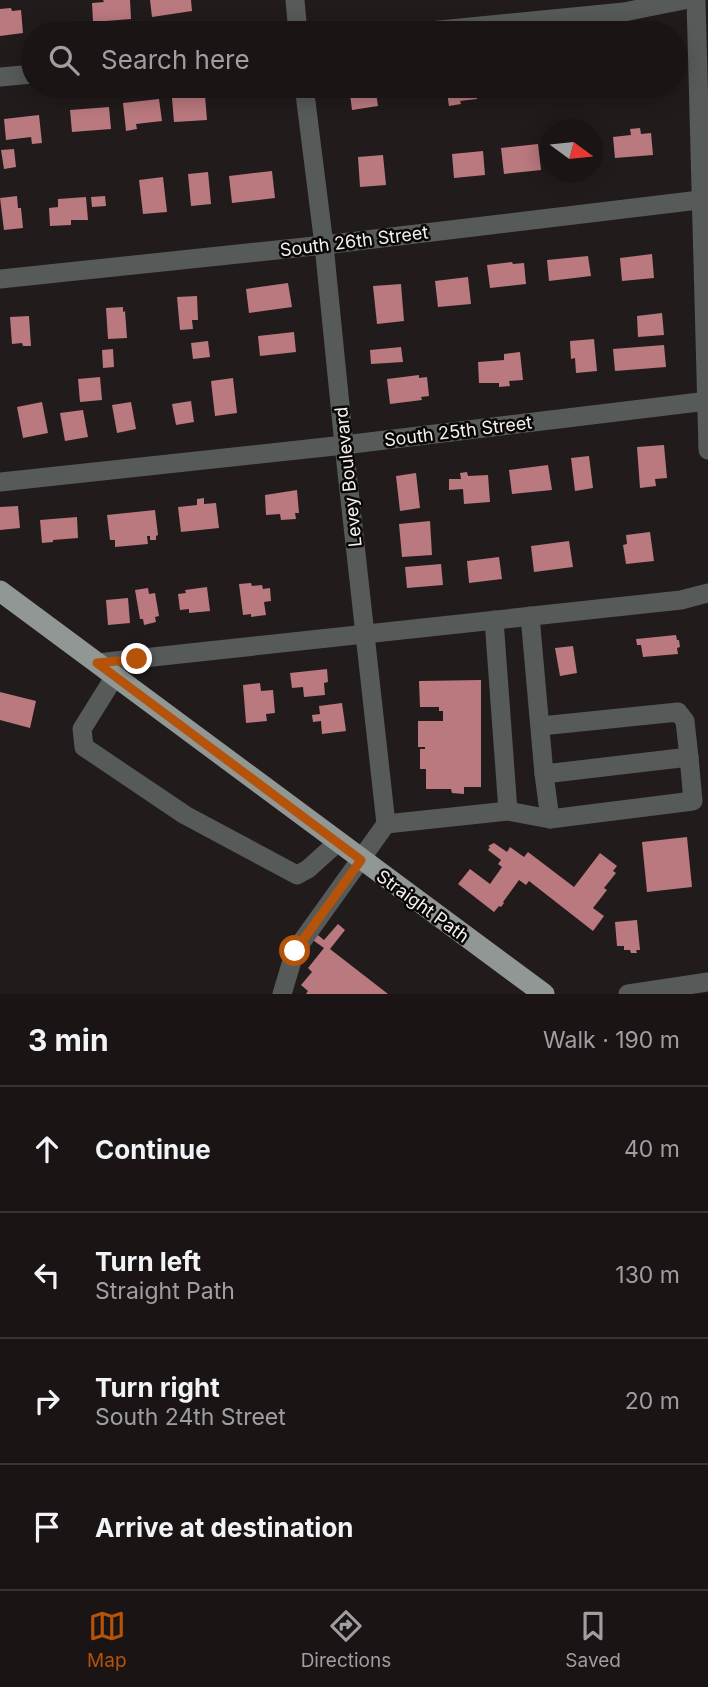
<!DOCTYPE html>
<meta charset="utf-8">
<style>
:root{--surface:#1a1414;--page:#272122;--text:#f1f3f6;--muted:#9f9ea0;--line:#383334;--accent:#b45309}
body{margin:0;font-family:Inter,sans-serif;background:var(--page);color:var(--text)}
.compass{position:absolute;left:540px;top:119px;width:63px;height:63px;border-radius:50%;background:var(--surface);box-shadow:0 4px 18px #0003;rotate:105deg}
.stop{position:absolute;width:21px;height:21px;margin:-16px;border:5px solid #b45309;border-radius:50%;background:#fff}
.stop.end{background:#b45309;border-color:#fff;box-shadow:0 2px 7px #0008}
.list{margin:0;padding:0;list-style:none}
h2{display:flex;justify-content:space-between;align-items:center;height:91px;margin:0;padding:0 28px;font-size:30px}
h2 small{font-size:23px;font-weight:400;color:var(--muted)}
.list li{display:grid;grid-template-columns:46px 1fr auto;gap:21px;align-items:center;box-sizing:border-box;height:126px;padding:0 28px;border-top:2px solid var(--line)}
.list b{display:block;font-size:26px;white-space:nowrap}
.list p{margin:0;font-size:23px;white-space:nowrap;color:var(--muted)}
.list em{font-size:23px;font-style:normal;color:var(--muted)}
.icon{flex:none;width:38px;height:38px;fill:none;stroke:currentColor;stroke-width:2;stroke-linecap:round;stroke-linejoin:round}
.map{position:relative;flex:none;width:708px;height:994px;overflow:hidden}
.search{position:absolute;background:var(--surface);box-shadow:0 4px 18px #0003;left:21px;right:21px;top:21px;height:77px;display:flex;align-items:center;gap:18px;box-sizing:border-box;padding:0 24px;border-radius:38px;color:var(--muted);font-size:26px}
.sheet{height:595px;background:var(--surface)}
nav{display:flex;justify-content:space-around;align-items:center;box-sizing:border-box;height:98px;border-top:2px solid var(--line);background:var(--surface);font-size:19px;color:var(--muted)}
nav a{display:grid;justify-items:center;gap:4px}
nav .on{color:var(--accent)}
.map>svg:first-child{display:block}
.building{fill:#ba797e}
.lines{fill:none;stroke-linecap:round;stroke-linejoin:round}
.minor{stroke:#565a58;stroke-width:19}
.major{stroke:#909794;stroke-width:21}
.route{stroke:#b45309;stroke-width:9}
.labels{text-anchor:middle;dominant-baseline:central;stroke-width:5;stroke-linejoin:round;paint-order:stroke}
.street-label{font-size:18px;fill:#f5f0f0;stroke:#0a0707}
</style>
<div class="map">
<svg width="708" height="994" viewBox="0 0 708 994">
<rect width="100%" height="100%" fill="#221b1b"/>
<g class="building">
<polygon points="103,0 130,0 131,19 93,22 92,3 104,2"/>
<polygon points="150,0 191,0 192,11 152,17"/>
<polygon points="11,8 12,11 21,10 23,33 0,36 0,9"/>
<polygon points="349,86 375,86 378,106 352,110"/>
<polygon points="446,86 475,86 477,99 460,101 461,104 449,106"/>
<polygon points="205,96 207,120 174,122 172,98"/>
<polygon points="159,99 162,121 136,124 137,129 126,131 123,103"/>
<polygon points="109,107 111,129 72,132 70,110"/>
<polygon points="39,115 42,143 32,144 31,137 6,140 4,119"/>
<polygon points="640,128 641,134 651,133 653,155 615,158 613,137 631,135 630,129"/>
<polygon points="538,144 541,170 504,174 501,148"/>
<polygon points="14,149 16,167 4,169 1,150"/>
<polygon points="483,151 485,175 454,178 452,154"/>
<polygon points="383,155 386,185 360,187 358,157"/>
<polygon points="272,171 275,198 232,203 229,176"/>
<polygon points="208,172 211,204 191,206 188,174"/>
<polygon points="163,177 167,212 143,214 139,180"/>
<polygon points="17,196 18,208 21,208 23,228 4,230 0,198"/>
<polygon points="105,196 106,206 92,207 91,197"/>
<polygon points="86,197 88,220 71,220 71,225 50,226 49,208 58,207 58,199"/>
<polygon points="652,254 654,278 622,281 620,258"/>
<polygon points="588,256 591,276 549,281 547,260"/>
<polygon points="512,262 513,264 524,263 526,284 490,288 487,265"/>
<polygon points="468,277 471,304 438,307 435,281"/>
<polygon points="288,283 292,307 249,313 246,289"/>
<polygon points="401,284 404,321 377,324 373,286"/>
<polygon points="197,296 198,320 192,320 193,329 180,330 177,297"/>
<polygon points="123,307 123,312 125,311 127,338 108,339 106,308"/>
<polygon points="662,313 664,335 638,337 637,316"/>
<polygon points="29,316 31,346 23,346 22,343 12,344 10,317"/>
<polygon points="294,332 296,352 260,356 258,336"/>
<polygon points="594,339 597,371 576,373 575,358 571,359 570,341"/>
<polygon points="208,341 210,357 193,359 191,343"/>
<polygon points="664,345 666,367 615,371 613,349"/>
<polygon points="401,347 403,362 371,364 370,350"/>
<polygon points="113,349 114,367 103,368 102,350"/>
<polygon points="520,352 523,380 509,381 510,386 499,387 499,383 479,383 478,362 504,360 504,354"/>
<polygon points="419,375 419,378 427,377 429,396 421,397 422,400 390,404 387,379"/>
<polygon points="100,377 102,400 80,402 78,379"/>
<polygon points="233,378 237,413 215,416 211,381"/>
<polygon points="191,401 194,422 176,425 172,404"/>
<polygon points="42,402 48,433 23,438 17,407"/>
<polygon points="131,402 136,429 117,433 112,405"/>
<polygon points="83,410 88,437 65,441 60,413"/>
<polygon points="664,445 667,478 655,479 656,486 640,488 637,447"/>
<polygon points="589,456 593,488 575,491 571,458"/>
<polygon points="548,465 552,490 512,494 509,470"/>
<polygon points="467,472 468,476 488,475 490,502 464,504 463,489 449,490 449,479 461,479 460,473"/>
<polygon points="416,473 420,508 400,511 396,476"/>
<polygon points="297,490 299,513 295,513 296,519 281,520 280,514 266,515 265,495"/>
<polygon points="204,498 204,504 216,503 219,528 181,532 178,507 197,505 197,499"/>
<polygon points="18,506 20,528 0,530 0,507"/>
<polygon points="155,510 158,535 156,536 156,540 150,540 150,536 147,536 148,544 115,547 115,540 110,540 107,515"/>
<polygon points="77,517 78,538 53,540 53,542 42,543 40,520"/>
<polygon points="430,521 432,555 402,557 399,524"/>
<polygon points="650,532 654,561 626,564 623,545 627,544 626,535"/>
<polygon points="569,541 573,567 534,572 531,546"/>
<polygon points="499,557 502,579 469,583 467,561"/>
<polygon points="441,564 443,585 407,588 405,567"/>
<polygon points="251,583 252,586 262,585 263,589 270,588 271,601 264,602 266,615 251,617 251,614 243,615 239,584"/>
<polygon points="207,587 210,611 189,613 189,609 180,610 178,594 186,593 185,590"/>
<polygon points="148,588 149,594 155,593 159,616 155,617 156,622 144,625 143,619 140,619 135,590"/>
<polygon points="128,598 130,623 108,625 106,600"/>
<polygon points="676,635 677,640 679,640 680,647 677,648 678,654 643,657 641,645 637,645 636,639"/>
<polygon points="573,646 577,673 560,676 555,648"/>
<polygon points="327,669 328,682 324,683 325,695 304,697 303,687 292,688 290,673"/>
<polygon points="481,680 481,787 464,787 464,794 452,793 451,789 426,789 426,769 420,769 420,749 425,749 425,747 418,747 418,721 443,721 443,711 439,711 439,707 420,707 419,681"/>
<polygon points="260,683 261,691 273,690 275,713 266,714 267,721 246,723 243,685"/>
<polygon points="0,692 36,701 30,728 0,720"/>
<polygon points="342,703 346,731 322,734 321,721 313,722 312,715 320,714 319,706"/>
<polygon points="687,837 692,887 647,892 642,842"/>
<polygon points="494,843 507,852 510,847 524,857 528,852 574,887 600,853 617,866 613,871 616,873 604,888 607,890 593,908 604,916 593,931 529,881 526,885 519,880 503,902 504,903 501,907 499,906 494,912 458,884 470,869 490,884 502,867 498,864 501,860 488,850 490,847 488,846"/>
<polygon points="637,920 640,950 636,950 637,953 631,953 630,950 624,950 624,946 617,946 615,922"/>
<polygon points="338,924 345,930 330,949 388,994 306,994 308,991 301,985 312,972 308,968 324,948 310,938 314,932 324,940"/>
</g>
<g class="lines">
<g class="minor">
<polyline points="295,0 298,33"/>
<polyline points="696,0 708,450"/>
<polyline points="409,33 624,12 684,0"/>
<polyline points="0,77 33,74"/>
<polyline points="0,279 324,245 708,199"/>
<polyline points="0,482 344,445 708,401"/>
<polyline points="530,616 544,774 550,819"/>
<polyline points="494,620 508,811"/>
<polyline points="97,663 681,600 708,593"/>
<polyline points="115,676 82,729 84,747 185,815 297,875 308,869 338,842"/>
<polyline points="541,726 678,712 685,721 689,757"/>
<polyline points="386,824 508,811 550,819 693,801 689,757 544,774"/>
<polyline points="282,994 295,951 386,824 344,445 324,245 304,86"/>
<polyline points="628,994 708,982"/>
</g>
<polyline class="major" points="0,591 544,994"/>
</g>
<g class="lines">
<polyline class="route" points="137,659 97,663 361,860 295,951"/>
</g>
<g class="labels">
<g class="street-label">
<text transform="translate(354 241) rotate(-7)">South 26th Street</text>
<text transform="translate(458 431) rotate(-7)">South 25th Street</text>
<text transform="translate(348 477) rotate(-96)">Levey Boulevard</text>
<text transform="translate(423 906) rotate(36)">Straight Path</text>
</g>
</g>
</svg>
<svg class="compass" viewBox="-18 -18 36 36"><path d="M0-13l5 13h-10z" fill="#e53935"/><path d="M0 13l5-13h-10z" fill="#9f9ea0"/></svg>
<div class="stop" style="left:295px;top:951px"></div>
<div class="stop end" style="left:137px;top:659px"></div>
<div class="search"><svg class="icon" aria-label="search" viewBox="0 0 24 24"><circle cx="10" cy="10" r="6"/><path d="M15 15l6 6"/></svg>Search here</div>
</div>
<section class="sheet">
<h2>3 min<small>Walk · 190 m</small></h2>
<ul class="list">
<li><svg class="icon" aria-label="ahead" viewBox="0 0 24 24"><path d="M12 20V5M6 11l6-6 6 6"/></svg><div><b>Continue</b></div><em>40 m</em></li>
<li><svg class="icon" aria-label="left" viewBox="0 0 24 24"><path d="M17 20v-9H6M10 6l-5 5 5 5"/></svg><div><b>Turn left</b><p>Straight Path</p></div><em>130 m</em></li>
<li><svg class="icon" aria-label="right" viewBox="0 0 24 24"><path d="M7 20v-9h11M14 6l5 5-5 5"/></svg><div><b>Turn right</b><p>South 24th Street</p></div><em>20 m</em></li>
<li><svg class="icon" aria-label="arrive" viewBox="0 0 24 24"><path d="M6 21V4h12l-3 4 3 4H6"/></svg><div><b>Arrive at destination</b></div></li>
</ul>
</section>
<nav>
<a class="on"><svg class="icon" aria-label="map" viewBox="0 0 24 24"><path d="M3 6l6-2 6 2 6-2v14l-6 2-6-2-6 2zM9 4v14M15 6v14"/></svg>Map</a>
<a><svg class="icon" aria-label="directions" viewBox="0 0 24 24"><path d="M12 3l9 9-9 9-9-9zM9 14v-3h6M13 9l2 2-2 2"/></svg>Directions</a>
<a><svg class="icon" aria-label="saved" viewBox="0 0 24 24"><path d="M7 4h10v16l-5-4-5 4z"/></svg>Saved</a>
</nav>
